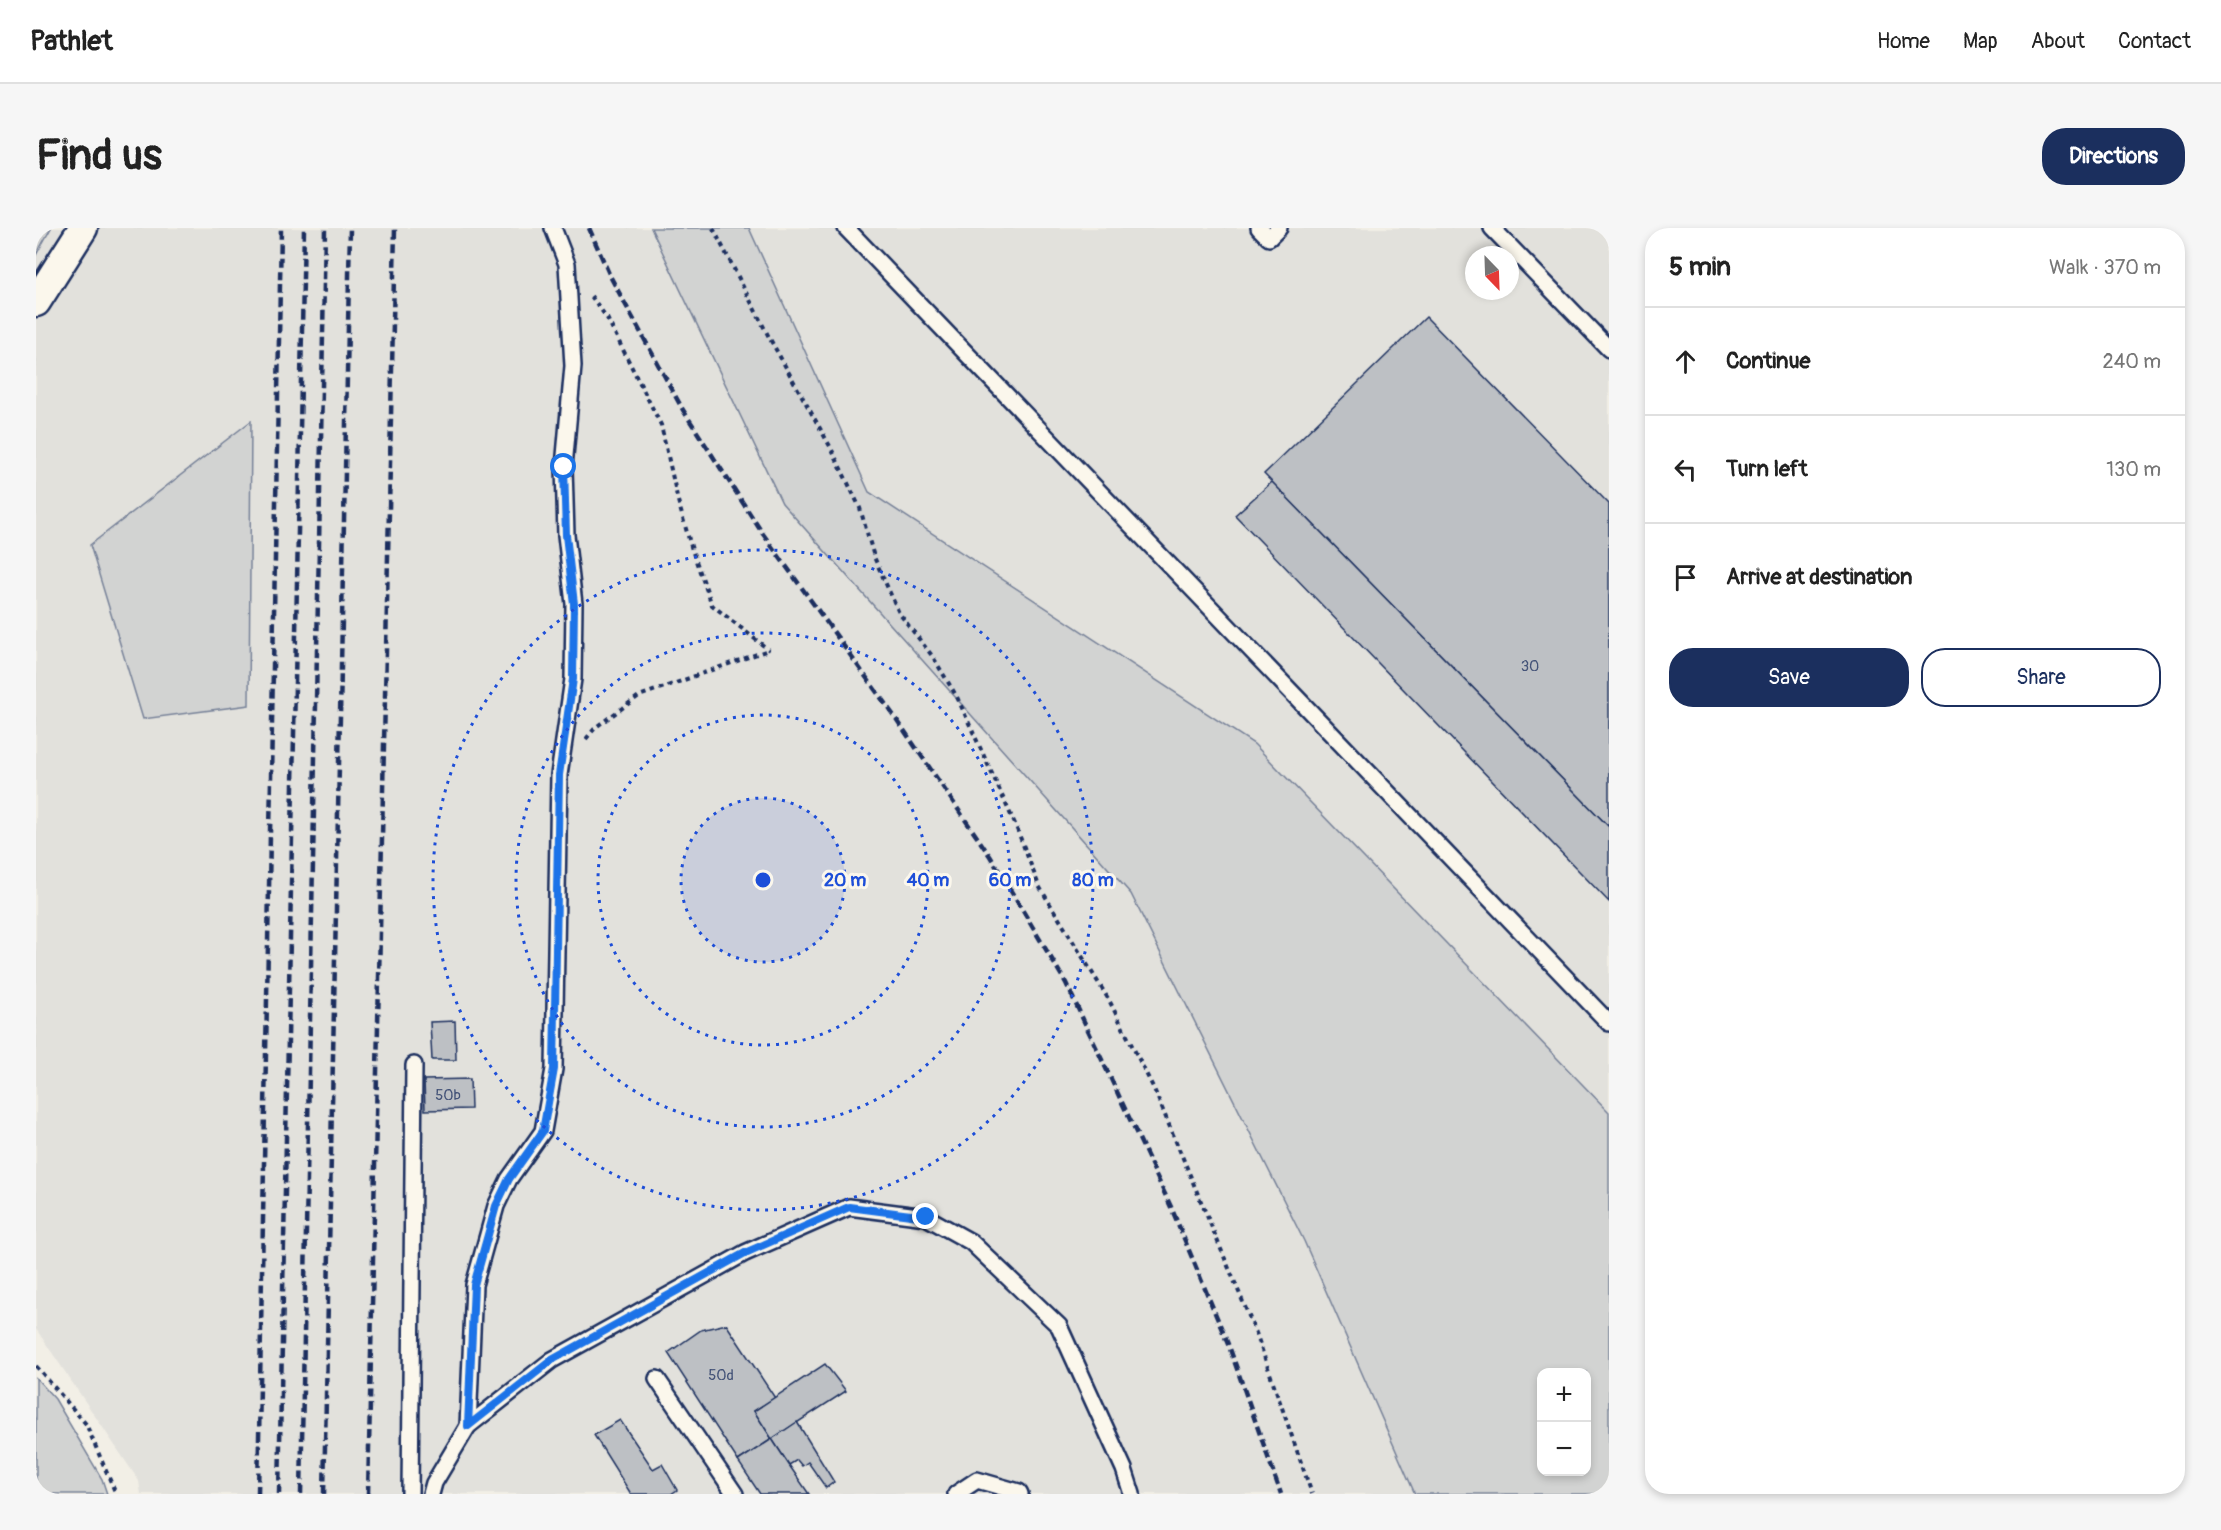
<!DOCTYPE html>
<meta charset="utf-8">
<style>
:root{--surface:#fff;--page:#f6f6f6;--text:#222;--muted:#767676;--line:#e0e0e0;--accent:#1b2f5e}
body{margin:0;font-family:Pangolin,sans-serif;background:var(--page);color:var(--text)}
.controls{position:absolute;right:18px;bottom:18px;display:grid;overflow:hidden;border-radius:12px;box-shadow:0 3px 9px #0003}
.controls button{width:54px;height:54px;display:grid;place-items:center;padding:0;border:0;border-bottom:2px solid var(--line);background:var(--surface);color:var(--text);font:30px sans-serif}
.compass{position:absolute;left:1429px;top:18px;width:54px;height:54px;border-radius:50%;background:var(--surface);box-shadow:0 3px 9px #0003;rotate:157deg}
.stop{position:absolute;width:18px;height:18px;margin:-14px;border:4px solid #1a73e8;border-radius:50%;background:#fff}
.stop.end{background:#1a73e8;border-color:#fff;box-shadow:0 2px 6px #0008}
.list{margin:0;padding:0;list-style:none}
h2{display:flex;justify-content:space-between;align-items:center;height:78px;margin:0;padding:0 24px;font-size:26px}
h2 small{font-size:20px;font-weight:400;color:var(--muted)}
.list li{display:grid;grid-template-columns:39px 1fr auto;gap:18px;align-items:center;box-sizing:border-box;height:108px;padding:0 24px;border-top:2px solid var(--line)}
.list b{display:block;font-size:22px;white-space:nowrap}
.list em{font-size:20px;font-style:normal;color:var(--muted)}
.actions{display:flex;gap:12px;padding:18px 24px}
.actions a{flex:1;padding:14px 0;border:2px solid var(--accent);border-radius:24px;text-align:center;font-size:21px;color:var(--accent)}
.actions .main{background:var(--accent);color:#fff}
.icon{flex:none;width:33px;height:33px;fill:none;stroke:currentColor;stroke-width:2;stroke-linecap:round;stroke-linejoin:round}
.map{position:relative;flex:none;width:1573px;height:1266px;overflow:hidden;border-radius:24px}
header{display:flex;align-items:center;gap:36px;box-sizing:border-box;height:84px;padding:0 30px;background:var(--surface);border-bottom:2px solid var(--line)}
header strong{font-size:28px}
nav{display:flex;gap:33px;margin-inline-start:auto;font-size:21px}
.intro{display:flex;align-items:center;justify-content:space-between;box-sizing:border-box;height:144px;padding:0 36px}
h1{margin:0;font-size:42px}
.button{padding:15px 27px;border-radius:24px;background:var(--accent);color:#fff;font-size:21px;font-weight:700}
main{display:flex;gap:36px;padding:0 36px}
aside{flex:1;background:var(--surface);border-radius:24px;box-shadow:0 3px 9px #0003}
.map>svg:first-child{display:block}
.built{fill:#e2e1dc;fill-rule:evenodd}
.green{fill:#d2d3d2;stroke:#768198;stroke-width:1.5;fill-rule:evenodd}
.building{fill:#bdc0c4;stroke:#1b2f5e;stroke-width:1.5}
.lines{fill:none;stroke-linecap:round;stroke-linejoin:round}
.lane-casing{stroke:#1b2f5e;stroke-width:20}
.street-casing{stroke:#1b2f5e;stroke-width:33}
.path{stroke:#1b2f5e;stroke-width:4;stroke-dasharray:4.5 4.5;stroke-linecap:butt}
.lane{stroke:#fbf7ec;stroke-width:15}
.street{stroke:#fbf7ec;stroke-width:28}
.rail{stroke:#1b2f5e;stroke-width:4.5;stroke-dasharray:9 4.5;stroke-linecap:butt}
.route{stroke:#1a73e8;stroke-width:8}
.ring{fill:none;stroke:#1d4ed8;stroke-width:3;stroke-dasharray:3 6}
.labels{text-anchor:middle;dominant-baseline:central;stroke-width:6;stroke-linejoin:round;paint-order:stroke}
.number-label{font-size:15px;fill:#445378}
.centre{fill:#1d4ed8;stroke:#fbf7ec;stroke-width:3}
.ring-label{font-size:18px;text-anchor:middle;font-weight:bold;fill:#1d4ed8;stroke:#fbf7ec;stroke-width:6;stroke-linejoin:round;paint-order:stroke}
</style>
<header>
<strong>Pathlet</strong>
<nav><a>Home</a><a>Map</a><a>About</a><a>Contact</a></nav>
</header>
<div class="intro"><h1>Find us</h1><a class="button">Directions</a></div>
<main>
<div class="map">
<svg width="1573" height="1266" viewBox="0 0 1573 1266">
<rect width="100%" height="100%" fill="#f2efe6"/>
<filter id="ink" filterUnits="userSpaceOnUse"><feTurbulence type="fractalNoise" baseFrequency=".0167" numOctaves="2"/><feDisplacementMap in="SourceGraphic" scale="12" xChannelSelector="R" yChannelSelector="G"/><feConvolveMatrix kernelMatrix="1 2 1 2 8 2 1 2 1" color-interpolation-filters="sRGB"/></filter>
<g filter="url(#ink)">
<g class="built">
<polygon points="0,0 615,0 746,275 1095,666 1268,1013 1379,1266 105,1266 103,1253 0,1101"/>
<path d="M 713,0 L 1573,0 L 1573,884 L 1218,516 L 833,264 ZM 1438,27 L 1474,27 L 1474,63 L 1438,63 Z"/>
</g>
<g class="green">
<polygon points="0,0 15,0 0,27"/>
<path d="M 615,0 L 713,0 L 833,264 L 1218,516 L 1573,884 L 1573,1266 L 1379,1266 L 1268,1013 L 1095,666 L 746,275 ZM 1506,1144 L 1550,1144 L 1550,1244 L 1506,1244 Z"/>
<polygon points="215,193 213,477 107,491 54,317"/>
<polygon points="0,1150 19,1171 66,1251 71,1266 0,1266"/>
</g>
<g class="building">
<polygon points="1390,89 1573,276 1573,599 1228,246"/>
<polygon points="1236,254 1573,599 1573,674 1199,287"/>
<polygon points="419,793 420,832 396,832 394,794"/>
<polygon points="434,851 435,881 389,882 388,852"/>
<polygon points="690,1096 739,1170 718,1183 736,1211 702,1233 632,1125 665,1102"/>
<polygon points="789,1136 810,1163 736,1211 718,1183"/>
<polygon points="584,1192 617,1241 626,1236 641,1262 635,1266 595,1266 558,1207"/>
<polygon points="761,1194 798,1254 790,1260 772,1234 766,1238 761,1232 753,1237 736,1211"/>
<polygon points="736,1211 753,1237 773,1266 724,1266 702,1233"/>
</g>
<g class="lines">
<g class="lane-casing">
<g id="lane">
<polyline points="810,0 1573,795"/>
<polyline points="1223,0 1233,10 1243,0"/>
<polyline points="1456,0 1573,121"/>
<polyline points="621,1151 699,1266"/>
<polyline points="432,1198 516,1132 709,1025 813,979 890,989 935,1014 1023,1098 1088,1241 1096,1266"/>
<polyline points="374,1266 378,837"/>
<polyline points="395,1266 398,1255 432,1198 438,1057 460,978 473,951 507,903 518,841 523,547 537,451 538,376 530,307 528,239 537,138 531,36 517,0"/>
<polyline points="920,1266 941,1252 983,1264 984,1266"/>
</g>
</g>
<g class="street-casing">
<polyline id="street" points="0,74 47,0"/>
</g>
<g class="path">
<polyline points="677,0 734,111 795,220 824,280 838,329 863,385 897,429 921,469 979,596 1003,658 1073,772 1118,861 1220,1105 1276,1266"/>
<polyline points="555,68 571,90 625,197 642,273 656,322 676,377 733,422"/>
<polyline points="550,511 560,499 603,468 732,422"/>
<polyline points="0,1138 50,1196 80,1266"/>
</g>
<use href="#lane" class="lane"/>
<use href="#street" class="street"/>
<g class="rail">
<polyline points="553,0 574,48 647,182 727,306 861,492 954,628 1030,755 1135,979 1194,1121 1245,1266"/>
<polyline points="222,1266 245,0"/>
<polyline points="243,1266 268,0"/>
<polyline points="265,1266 289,0"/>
<polyline points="288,1266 314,0"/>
<polyline points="332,1266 359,0"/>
</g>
</g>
</g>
<g class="lines" filter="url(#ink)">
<polyline class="route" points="528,239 530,307 538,376 537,451 523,547 518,841 507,903 473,951 460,978 438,1057 432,1198 516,1132 709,1025 813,979 890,989"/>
</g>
<circle cx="727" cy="652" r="82" fill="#1d4ed8" fill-opacity=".12"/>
<g class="ring">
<circle cx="727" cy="652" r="82"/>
<circle cx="727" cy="652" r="165"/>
<circle cx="727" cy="652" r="247"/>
<circle cx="727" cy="652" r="330"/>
</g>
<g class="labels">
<g class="number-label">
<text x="1494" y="438">30</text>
<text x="412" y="867">50b</text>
<text x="685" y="1147">50d</text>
</g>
</g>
<circle cx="727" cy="652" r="9" class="centre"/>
<g class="ring-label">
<text x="809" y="658">20 m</text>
<text x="892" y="658">40 m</text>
<text x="974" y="658">60 m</text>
<text x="1057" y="658">80 m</text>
</g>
</svg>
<div class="controls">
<button>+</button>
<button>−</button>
</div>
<svg class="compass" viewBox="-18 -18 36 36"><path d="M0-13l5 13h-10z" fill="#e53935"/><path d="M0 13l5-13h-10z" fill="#767676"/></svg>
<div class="stop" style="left:528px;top:239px"></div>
<div class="stop end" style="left:890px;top:989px"></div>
</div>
<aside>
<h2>5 min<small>Walk · 370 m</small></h2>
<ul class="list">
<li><svg class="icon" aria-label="ahead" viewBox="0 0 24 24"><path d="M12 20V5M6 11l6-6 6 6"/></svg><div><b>Continue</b></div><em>240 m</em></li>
<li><svg class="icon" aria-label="left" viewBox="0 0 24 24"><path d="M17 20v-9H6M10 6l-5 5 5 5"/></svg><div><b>Turn left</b></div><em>130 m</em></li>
<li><svg class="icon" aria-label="arrive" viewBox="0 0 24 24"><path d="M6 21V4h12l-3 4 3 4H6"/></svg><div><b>Arrive at destination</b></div></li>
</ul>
<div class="actions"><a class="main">Save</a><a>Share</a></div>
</aside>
</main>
